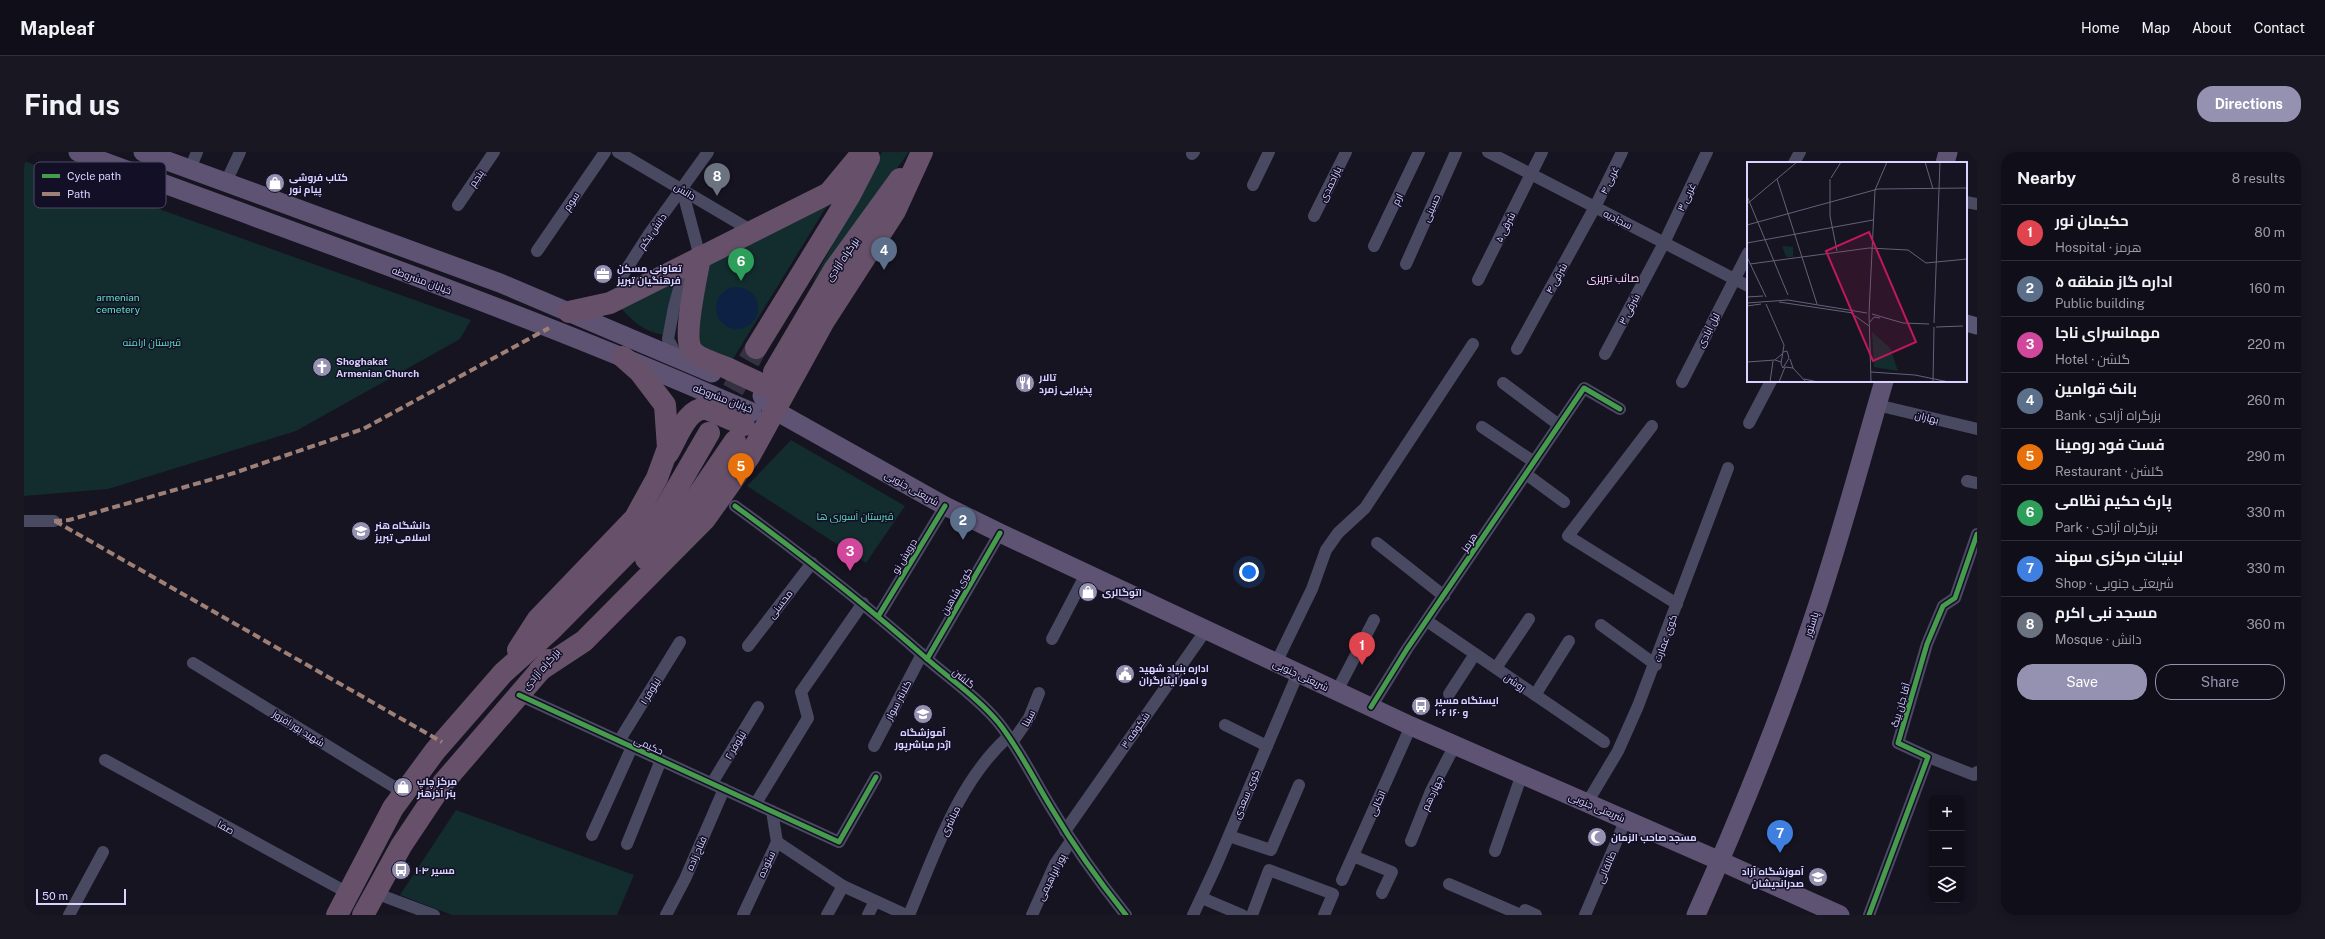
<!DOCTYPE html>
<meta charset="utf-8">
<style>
:root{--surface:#100f19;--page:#191822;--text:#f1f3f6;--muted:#9c9ca2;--line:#302f38;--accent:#9591b1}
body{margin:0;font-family:"Public Sans",Cairo,sans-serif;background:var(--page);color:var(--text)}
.controls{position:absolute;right:12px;bottom:12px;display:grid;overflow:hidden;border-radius:8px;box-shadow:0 2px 10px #0003}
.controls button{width:36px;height:36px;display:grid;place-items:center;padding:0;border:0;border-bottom:1px solid var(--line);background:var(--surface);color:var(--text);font:20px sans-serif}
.scale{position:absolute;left:12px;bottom:10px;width:90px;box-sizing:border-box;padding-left:4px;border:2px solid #d9d4ff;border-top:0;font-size:11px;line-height:14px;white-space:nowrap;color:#d9d4ff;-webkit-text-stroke:3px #130f26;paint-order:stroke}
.you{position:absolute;left:1225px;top:420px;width:14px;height:14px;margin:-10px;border:3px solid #fff;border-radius:50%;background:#1a73e8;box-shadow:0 0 0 6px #1a73e833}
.badge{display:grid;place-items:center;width:26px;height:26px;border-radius:50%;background:var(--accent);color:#fff;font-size:13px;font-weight:700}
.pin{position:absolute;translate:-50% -33px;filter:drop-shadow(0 1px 2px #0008)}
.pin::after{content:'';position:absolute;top:21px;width:14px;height:12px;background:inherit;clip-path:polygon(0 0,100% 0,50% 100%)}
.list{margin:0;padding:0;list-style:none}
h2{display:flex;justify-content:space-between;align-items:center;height:52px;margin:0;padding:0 16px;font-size:17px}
h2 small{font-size:13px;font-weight:400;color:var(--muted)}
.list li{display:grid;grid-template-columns:26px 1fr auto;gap:12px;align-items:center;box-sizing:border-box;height:56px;padding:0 16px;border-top:1px solid var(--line)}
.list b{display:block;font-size:15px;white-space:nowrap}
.list p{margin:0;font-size:13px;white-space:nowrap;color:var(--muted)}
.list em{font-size:13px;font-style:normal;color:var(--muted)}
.actions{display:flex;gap:8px;padding:12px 16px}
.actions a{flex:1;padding:9px 0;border:1px solid var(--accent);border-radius:16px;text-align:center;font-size:14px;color:var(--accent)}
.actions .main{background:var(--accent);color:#fff}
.icon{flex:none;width:22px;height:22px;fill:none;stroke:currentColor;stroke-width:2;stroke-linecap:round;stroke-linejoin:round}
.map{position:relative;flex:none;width:1953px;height:763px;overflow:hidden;border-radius:16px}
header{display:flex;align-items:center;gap:24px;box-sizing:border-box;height:56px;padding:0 20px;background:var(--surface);border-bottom:1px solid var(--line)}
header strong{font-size:19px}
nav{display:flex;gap:22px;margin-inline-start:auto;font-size:14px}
.intro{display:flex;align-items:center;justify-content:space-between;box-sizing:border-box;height:96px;padding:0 24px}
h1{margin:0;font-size:28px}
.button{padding:10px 18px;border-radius:16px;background:var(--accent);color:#fff;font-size:14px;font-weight:700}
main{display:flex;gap:24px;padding:0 24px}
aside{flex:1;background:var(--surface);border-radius:16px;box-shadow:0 2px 10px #0003}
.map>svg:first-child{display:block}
.green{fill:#132c2d}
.water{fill:#0d2144}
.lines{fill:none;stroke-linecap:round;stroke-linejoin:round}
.highway-tunnel{stroke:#333142;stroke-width:22;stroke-dasharray:22 11;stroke-linecap:butt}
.street{stroke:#4a4962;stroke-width:12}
.secondary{stroke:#575674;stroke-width:17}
.primary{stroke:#5e5373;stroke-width:19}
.highway{stroke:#67516a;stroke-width:22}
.primary-bridge{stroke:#5e5373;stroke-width:19}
.highway-bridge{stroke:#67516a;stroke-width:22}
.quiet{stroke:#9e8076;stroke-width:4;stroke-dasharray:8 4;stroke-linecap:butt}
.cycleway-casing{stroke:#130f26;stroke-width:8}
.cycleway{stroke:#469c4c;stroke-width:5}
.labels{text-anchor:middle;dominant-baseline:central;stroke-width:3;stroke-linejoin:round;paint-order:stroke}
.poi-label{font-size:10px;font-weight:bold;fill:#d9d4ff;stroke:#130f26;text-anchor:start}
.street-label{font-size:10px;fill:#d9d4ff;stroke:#130f26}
.park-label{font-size:10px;fill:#5fe0c0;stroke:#130f26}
.neighbourhood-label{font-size:11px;fill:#ffd6f0;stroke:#130f26}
.inset-road{fill:none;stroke:#64617a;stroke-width:1}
.view{fill:#c2185b;fill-opacity:0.15;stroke:#c2185b;stroke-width:2}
.inset-edge{fill:none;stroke:#d9d4ff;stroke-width:2}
.key{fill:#130f26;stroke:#4e4a67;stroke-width:1}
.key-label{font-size:11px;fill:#d9d4ff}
</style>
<header>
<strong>Mapleaf</strong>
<nav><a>Home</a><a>Map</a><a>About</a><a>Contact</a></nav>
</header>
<div class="intro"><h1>Find us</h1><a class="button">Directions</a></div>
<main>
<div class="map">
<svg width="1953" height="763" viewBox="0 0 1953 763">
<rect width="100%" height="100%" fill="#161421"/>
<g class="green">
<polygon points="858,0 885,0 788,131"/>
<polygon points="0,9 447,168 436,187 272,279 84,337 0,344"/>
<polygon points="804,52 709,207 687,199 666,187 681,116 695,103"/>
<path d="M 656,123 L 640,183 C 622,181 607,168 596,155 Z"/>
<polygon points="767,288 881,354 842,411 723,334"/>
<polygon points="432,658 610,723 593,763 428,763 376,743"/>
</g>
<circle class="water" cx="713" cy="156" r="21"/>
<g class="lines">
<polyline class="highway-tunnel" points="693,267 732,196"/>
<g class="street">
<polyline points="594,0 728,79"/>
<polyline points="1464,0 1724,134"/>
<polyline points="1168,2 1170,0"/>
<polyline points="1770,11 1776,0"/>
<polyline points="166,17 173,0"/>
<polyline points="202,30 216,0"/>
<polyline points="1229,33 1245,0"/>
<polyline points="1942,50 1953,52"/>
<polyline points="434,53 470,0"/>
<polyline points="1290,64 1322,0"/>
<polyline points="1350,94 1395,0"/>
<polyline points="513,99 581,0"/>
<polyline points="1382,112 1432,0"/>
<polyline points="600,121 625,82 684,0"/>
<polyline points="1454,128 1518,0"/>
<polyline points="1493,197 1571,55 1598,0"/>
<polyline points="1581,202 1640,91 1683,0"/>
<polyline points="654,206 644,187 650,155 656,133 663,120 676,105 658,37"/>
<polyline points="1658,230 1724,101"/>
<polyline points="1479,231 1535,273"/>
<polyline points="1853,253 1953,277"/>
<polyline points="1725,271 1747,229"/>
<polyline points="1628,274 1544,384 1653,452"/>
<polyline points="1458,275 1510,310"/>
<polyline points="1502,322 1540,350"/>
<polyline points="1943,329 1953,331"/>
<path d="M 711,354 C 777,402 841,452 902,506 C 926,527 954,546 974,570 C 995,596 1010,628 1028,657 C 1051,696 1074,728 1102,763"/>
<polyline points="0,369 30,369"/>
<polyline points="1353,391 1420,444"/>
<polyline points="855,463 921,354"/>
<polyline points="1403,469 1580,590"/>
<polyline points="1577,473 1632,513"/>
<polyline points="1028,487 1062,422"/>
<polyline points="724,494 788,411"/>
<polyline points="903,507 976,381"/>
<polyline points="169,511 380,641"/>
<polyline points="1252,511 1288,437 1302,398 1314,381 1341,356 1449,192"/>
<polyline points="1472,516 1505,467"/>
<polyline points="1313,539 1350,468"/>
<polyline points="1425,542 1451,502"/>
<polyline points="495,543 815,690 852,625"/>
<polyline points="1511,543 1545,489"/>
<polyline points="1347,555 1383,497 1560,236 1596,257"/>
<polyline points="1201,573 1243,594"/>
<polyline points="595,589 656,490"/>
<polyline points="989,589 1005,566 1015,541"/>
<polyline points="850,594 898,502"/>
<polyline points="1904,605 1950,623 1953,620"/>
<polyline points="81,608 324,741"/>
<polyline points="688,631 734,555"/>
<polyline points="732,651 784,566 777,540 839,451"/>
<polyline points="1563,651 1594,599 1614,554 1704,316"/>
<polyline points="1041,679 1182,478"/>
<polyline points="568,683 608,595"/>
<polyline points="1205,684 1247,698 1275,633"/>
<polyline points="1387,689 1407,639 1431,593"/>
<polyline points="753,690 819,734 882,763"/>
<polyline points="603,692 637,608"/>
<polyline points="1471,699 1498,622"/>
<polyline points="1329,704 1368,720 1358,741"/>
<polyline points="1318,728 1387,574"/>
<polyline points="1425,732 1497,763"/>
<polyline points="351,741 410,763"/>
<polyline points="1178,746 1218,763"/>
<polyline points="45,763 79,700"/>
<polyline points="642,763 661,727 700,637"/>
<polyline points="719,763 753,690 748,659"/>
<polyline points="803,763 819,734"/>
<polyline points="844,763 851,749"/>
<path d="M 885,763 C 911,702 933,631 984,585"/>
<polyline points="1008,763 1031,712 1047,689"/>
<polyline points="1169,763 1192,714 1274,521"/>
<polyline points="1228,763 1245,718 1309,742 1300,763"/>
<polyline points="1499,763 1501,758 1512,763"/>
<polyline points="1561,763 1602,667"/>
<polyline points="1845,763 1904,605 1874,591 1903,492 1919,454 1931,446 1953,382"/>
</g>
<polyline class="secondary" points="1942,171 1953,174"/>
<g class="primary">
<path d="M 54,0 C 266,79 480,153 688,243"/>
<polyline points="119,0 476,131 688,221"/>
<polyline points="1921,11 1924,0"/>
<polyline points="738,244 750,258 921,354 976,381 1387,574 1696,709 1816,763"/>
<path d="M 1672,763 C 1714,669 1753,574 1786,476 C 1814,395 1836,311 1860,229"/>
</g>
<g class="highway">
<path d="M 676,105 C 673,124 659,182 667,197 C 672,207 695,212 705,217"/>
<polyline points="545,160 586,151 805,41 839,0"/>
<polyline points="732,196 826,43 845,6"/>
<polyline points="750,220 810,118 876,27"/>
<path d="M 644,301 C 653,287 663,254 683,257"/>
<polyline points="622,407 657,368 711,289"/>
<polyline points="494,498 514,467 611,366 633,326 644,296 641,253 616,220 599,205"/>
<polyline points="516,518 560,489 681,367 725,305 800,169 871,59 898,0"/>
<polyline points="313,763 369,656 411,599 479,521 528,477 610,394 639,360 685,281"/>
<polyline points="339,763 377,694 419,631 525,508"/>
</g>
<polyline class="primary-bridge" points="688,243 728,260"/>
<g class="highway-bridge">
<polyline points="705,217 750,238"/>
<polyline points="683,257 720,273"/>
</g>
<g class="quiet">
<polyline points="30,369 45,368 210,321 339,277 525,176"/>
<polyline points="31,369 418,590"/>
</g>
<g class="cycleway-casing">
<g id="cycleway">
<path d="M 711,354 C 777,402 841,452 902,506 C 926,527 954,546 974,570 C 995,596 1010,628 1028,657 C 1051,696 1074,728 1102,763"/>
<polyline points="855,463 921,354"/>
<polyline points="903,507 976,381"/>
<polyline points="495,543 815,690 852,625"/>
<polyline points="1347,555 1383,497 1560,236 1596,257"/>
<polyline points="1845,763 1904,605 1874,591 1903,492 1919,454 1931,446 1953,382"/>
</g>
</g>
<use href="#cycleway" class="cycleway"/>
</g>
<defs>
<g id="shop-disc" transform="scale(1)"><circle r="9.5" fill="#9591b1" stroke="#130f26"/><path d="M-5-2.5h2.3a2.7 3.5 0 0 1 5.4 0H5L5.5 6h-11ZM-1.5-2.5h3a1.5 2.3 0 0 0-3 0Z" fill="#fff"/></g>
<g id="office-disc" transform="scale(1)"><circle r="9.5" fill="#9591b1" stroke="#130f26"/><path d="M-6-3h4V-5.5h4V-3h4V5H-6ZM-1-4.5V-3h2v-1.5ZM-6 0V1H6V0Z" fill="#fff"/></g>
<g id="church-disc" transform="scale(1)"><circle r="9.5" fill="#9591b1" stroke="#130f26"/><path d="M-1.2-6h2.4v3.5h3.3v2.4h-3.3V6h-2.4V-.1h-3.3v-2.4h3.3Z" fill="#fff"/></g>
<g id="restaurant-disc" transform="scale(1)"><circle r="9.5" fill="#9591b1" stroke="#130f26"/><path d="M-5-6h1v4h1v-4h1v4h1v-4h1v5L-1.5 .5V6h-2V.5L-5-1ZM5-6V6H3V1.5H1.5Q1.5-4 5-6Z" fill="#fff"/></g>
<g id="university-disc" transform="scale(1)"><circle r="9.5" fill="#9591b1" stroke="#130f26"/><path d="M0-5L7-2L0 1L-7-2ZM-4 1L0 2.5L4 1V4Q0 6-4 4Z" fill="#fff"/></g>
<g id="civic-disc" transform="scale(1)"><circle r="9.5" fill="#9591b1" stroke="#130f26"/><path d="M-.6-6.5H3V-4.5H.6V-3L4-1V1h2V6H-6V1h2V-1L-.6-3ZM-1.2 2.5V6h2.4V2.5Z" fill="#fff"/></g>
<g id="bus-disc" transform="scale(1)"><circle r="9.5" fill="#9591b1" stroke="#130f26"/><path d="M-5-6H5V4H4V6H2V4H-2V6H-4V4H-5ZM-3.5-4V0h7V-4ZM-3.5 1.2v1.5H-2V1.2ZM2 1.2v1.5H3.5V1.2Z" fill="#fff"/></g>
<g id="school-disc" transform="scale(1)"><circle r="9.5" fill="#9591b1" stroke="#130f26"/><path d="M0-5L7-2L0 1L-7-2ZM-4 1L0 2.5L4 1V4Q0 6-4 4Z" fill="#fff"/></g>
<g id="mosque-disc" transform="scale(1)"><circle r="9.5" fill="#9591b1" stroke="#130f26"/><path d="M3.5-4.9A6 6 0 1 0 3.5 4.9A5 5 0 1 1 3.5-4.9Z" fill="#fff"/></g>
</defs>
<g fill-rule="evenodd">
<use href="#shop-disc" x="251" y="31"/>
<use href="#office-disc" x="579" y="122"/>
<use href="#church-disc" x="298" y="215"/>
<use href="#restaurant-disc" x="1001" y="231"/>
<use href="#university-disc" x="337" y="379"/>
<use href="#shop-disc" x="1064" y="440"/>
<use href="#civic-disc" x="1101" y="522"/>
<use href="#bus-disc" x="1397" y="554"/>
<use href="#school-disc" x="899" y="562"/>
<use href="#shop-disc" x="379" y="635"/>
<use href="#mosque-disc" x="1573" y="685"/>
<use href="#bus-disc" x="377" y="718"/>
<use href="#school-disc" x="1794" y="725"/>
</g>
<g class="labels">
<g class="poi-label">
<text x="265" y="25">کتاب فروشی<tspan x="265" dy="12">پیام نور</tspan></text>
<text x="593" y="116">تعاونی مسکن<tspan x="593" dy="12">فرهنگیان تبریز</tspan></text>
<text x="312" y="209">Shoghakat<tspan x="312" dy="12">Armenian Church</tspan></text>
<text x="1015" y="225">تالار<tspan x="1015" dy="12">پذیرایی زمرد</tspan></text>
<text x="351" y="373">دانشگاه هنر<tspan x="351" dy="12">اسلامی تبریز</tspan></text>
<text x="1078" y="440">اتوگالری</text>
<text x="1115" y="516">اداره بنیاد شهید<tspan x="1115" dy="12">و امور ایثارگران</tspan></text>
<text x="1411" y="548">ایستگاه مسیر<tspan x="1411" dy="12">۱۰۶ و ۱۶۰</tspan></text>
<text x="899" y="580" text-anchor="middle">آموزشگاه<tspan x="899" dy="12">اژدر مباشرپور</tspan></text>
<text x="393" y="629">مرکز چاپ<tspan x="393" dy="12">بنر آذرهنر</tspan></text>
<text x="1587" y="685">مسجد صاحب الزمان</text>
<text x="391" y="718">مسیر ۱۰۴</text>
<text x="1780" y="719" text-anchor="end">آموزشگاه آزاد<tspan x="1780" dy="12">صدراندیشان</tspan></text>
</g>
<g class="street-label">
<text transform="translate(452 26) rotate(-56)">پنجم</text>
<text transform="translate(1585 28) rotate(-64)">۴ غربی</text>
<text transform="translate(1306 32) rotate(-64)">یاراحمدی</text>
<text transform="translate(661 39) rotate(31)">دانش</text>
<text transform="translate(1662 45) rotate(-65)">۳ غربی</text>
<text transform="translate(1373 47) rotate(-64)">ارم</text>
<text transform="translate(547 49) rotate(-56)">سوم</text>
<text transform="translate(1407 56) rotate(-66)">حسینی</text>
<text transform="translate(1594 67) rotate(27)">سجادیه</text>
<text transform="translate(1481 75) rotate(-64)">۵ شرقی</text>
<text transform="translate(628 79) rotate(-55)">دانش یکم</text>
<text transform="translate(818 107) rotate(-56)">بزرگراه آزادی</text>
<text transform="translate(1532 126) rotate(-61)">۴ شرقی</text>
<text transform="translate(398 128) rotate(20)">خیابان مشروطه</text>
<text transform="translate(1605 157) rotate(-62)">۳ شرقی</text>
<text transform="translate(1684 178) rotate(-63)">لیل آبادی</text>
<text transform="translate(699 246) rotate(21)">خیابان مشروطه</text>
<text transform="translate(1903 265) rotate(14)">بهاران</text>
<text transform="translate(888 336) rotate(29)">شریعتی جنوبی</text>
<text transform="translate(1445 390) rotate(-56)">هرمز</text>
<text transform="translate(880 404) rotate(-59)">درویش نو</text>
<text transform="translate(932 439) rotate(-60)">کوی شاهین</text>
<text transform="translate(756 452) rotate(-52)">محسنی</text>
<text transform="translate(1787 472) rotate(-72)">پاستور</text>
<text transform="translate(1641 486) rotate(-70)">کوی عمارت</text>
<text transform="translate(517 517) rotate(-49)">بزرگراه آزادی</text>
<text transform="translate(1277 523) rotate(25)">شریعتی جنوبی</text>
<text transform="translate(940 526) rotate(40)">گلشن</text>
<text transform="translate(1491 530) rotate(34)">روشن</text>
<text transform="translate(626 539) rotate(-58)">نیلوفر ۱</text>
<text transform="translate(874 548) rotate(-62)">کلانتر سوار</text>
<text transform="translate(1876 553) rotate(-74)">آقا جان بیگ</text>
<text transform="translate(1004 566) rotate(-62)">سینا</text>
<text transform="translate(275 576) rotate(32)">شهید پور افروز</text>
<text transform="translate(1111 578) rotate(-55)">شکوفه ۳</text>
<text transform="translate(625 593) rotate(24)">حکیمی</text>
<text transform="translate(711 593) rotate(-59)">نیلوفر ۲</text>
<text transform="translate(1408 641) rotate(-65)">چهاردهم</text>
<text transform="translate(1222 642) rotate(-67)">کوی سعدی</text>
<text transform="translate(1353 651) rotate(-66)">اتکالی</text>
<text transform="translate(1573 655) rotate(23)">شریعتی جنوبی</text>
<text transform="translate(926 669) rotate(-64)">مباشری</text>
<text transform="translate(202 675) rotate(29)">صفا</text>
<text transform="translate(672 701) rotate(-66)">فتاح زاده</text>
<text transform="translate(742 712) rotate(-65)">ستوده</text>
<text transform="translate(1582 715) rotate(-67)">طالقانی</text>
<text transform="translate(1027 725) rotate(-63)">پور ابراهیمی</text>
</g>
<g class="park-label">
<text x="94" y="145">armenian<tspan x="94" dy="12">cemetery</tspan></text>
<text x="128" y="190">قبرستان ارامنه</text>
<text x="831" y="364">قبرستان آسوری ها</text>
</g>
<g class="neighbourhood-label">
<text x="1589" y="126">صائب تبریزی</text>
</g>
</g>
<g transform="translate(1723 10)">
<rect width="220" height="220" fill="#161421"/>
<path d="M 35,84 L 46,85 L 46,95 L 39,95 ZM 125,170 L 143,186 L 151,209 L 127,205 Z" fill="#132c2d"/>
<path class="inset-road" d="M 178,0 L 186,27M 84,16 L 94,0M 30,17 L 70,142M 83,17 L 83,54 L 90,89M 0,34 L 41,133M 0,42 L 50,0M 0,63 L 131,27 L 220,26M 0,81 L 126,58M 0,95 L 19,135M 3,102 L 122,86 L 161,88 L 179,101 L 220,97M 0,135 L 16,134M 32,140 L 106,151M 0,141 L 41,138 L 120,151M 19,142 L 37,183 L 34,202 L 36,206 L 42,196 L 40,189 L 36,190M 0,144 L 14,142M 104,151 L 122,164M 125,152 L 156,161 L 182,162M 123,160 L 127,155 L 133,156M 187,161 L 193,0M 189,165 L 216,164M 0,199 L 0,220M 0,200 L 28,198M 34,200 L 28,198 L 35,192M 46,206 L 59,220M 124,210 L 168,213 L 202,220M 57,217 L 71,220M 23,220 L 26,199M 32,220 L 38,205 L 46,206 L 43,197M 124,220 L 122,151 L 128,28 L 140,0M 186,220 L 187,165"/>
<path class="view" d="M 122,70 L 169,180 L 126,199 L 79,89 Z"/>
<rect width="220" height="220" class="inset-edge"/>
</g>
<rect x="10" y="10" width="132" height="46" rx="6" class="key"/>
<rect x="18" y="22" width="18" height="4" fill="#469c4c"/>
<rect x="18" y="40" width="18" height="4" fill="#9e8076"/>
<g class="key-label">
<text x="43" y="28">Cycle path</text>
<text x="43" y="46">Path</text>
</g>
</svg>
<div class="controls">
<button>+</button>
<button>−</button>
<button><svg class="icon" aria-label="layers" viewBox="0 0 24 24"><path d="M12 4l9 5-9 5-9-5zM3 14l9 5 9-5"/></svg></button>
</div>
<div class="scale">50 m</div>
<div class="you"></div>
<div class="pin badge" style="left:1338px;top:513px;background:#e0444e">1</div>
<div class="pin badge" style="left:939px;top:388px;background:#5c6f8a">2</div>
<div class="pin badge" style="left:826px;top:419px;background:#d1479c">3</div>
<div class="pin badge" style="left:860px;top:118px;background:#5c6f8a">4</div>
<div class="pin badge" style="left:717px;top:334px;background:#e8710a">5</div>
<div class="pin badge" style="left:717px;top:129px;background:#2e9e5b">6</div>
<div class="pin badge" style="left:1756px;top:701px;background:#3f7fe0">7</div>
<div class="pin badge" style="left:693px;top:44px;background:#6b7280">8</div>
</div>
<aside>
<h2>Nearby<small>8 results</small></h2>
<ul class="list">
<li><span class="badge" style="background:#e0444e">1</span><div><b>حکیمان نور</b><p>Hospital · هرمز</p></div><em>80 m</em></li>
<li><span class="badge" style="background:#5c6f8a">2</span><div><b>اداره گاز منطقه ۵</b><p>Public building</p></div><em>160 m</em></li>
<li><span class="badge" style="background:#d1479c">3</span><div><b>مهمانسرای ناجا</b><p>Hotel · گلشن</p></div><em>220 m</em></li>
<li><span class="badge" style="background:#5c6f8a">4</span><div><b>بانک قوامین</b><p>Bank · بزرگراه آزادی</p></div><em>260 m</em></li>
<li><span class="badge" style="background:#e8710a">5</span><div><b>فست فود رومینا</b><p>Restaurant · گلشن</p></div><em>290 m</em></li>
<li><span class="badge" style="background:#2e9e5b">6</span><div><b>پارک حکیم نظامی</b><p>Park · بزرگراه آزادی</p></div><em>330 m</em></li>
<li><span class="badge" style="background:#3f7fe0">7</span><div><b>لبنیات مرکزی سهند</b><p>Shop · شریعتی جنوبی</p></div><em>330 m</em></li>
<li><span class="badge" style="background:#6b7280">8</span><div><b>مسجد نبی اکرم</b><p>Mosque · دانش</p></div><em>360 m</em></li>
</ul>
<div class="actions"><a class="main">Save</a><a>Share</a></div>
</aside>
</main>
